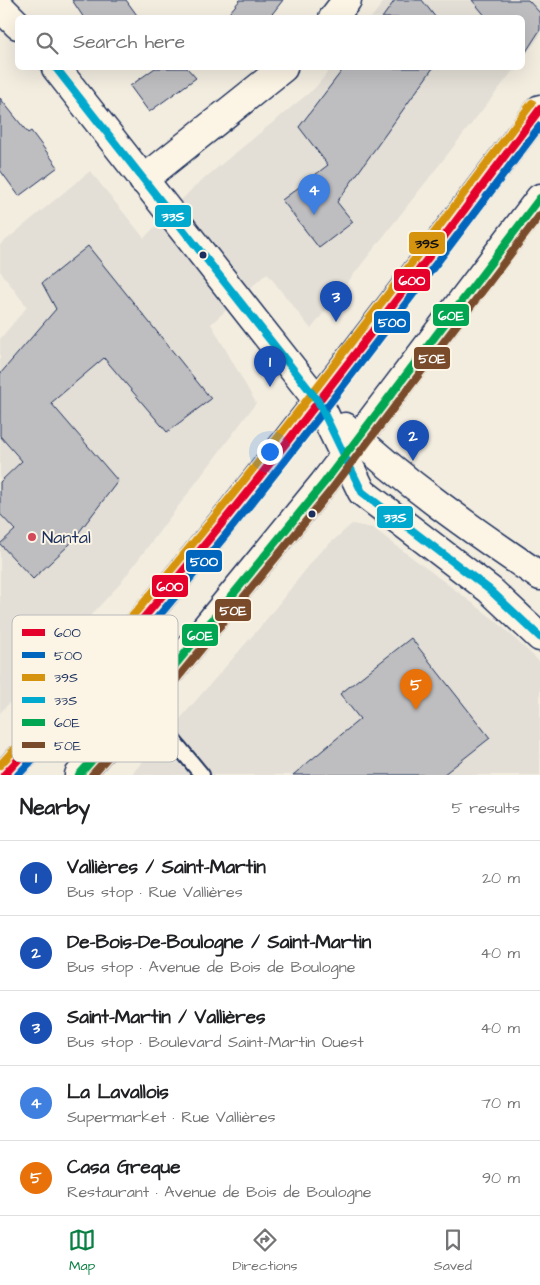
<!DOCTYPE html>
<meta charset="utf-8">
<style>
:root{--surface:#fff;--page:#f6f6f6;--text:#202124;--muted:#757577;--line:#e0e0e0;--accent:#0b8043}
body{margin:0;font-family:"Architects Daughter",sans-serif;background:var(--page);color:var(--text)}
.you{position:absolute;left:269px;top:451px;width:18px;height:18px;margin:-12px;border:4px solid #fff;border-radius:50%;background:#1a73e8;box-shadow:0 0 0 8px #1a73e833}
.badge{display:grid;place-items:center;width:32px;height:32px;border-radius:50%;background:var(--accent);color:#fff;font-size:16px;font-weight:700}
.pin{position:absolute;translate:-50% -41px;filter:drop-shadow(0 1px 2px #0008)}
.pin::after{content:'';position:absolute;top:26px;width:18px;height:15px;background:inherit;clip-path:polygon(0 0,100% 0,50% 100%)}
.list{margin:0;padding:0;list-style:none}
h2{display:flex;justify-content:space-between;align-items:center;height:65px;margin:0;padding:0 20px;font-size:21px}
h2 small{font-size:16px;font-weight:400;color:var(--muted)}
.list li{display:grid;grid-template-columns:32px 1fr auto;gap:15px;align-items:center;box-sizing:border-box;height:75px;padding:0 20px;border-top:1px solid var(--line)}
.list b{display:block;font-size:19px;white-space:nowrap}
.list p{margin:0;font-size:16px;white-space:nowrap;color:var(--muted)}
.list em{font-size:16px;font-style:normal;color:var(--muted)}
.icon{flex:none;width:28px;height:28px;fill:none;stroke:currentColor;stroke-width:2;stroke-linecap:round;stroke-linejoin:round}
.map{position:relative;flex:none;width:540px;height:775px;overflow:hidden}
.search{position:absolute;background:var(--surface);box-shadow:0 5px 20px #0002;left:15px;right:15px;top:15px;height:55px;display:flex;align-items:center;gap:12px;box-sizing:border-box;padding:0 18px;border-radius:8px;color:var(--muted);font-size:19px}
.sheet{height:440px;background:var(--surface)}
nav{display:flex;justify-content:space-around;align-items:center;box-sizing:border-box;height:70px;border-top:1px solid var(--line);background:var(--surface);font-size:14px;color:var(--muted)}
nav a{display:grid;justify-items:center;gap:2px}
nav .on{color:var(--accent)}
.map>svg:first-child{display:block}
.built{fill:#e3dfd6}
.building{fill:#bebec0;stroke:#1b2f5e}
.lines{fill:none;stroke-linecap:round;stroke-linejoin:round}
.lane-casing{stroke:#1b2f5e;stroke-width:18}
.street-casing{stroke:#1b2f5e;stroke-width:31}
.secondary-casing{stroke:#1b2f5e;stroke-width:31}
.lane{stroke:#fcf5e5;stroke-width:14}
.street{stroke:#fcf5e5;stroke-width:28}
.secondary{stroke:#fcf5e5;stroke-width:28}
.bus-1-casing{stroke:#fcf5e5;stroke-width:11}
.bus-2-casing{stroke:#fcf5e5;stroke-width:11}
.bus-3-casing{stroke:#fcf5e5;stroke-width:11}
.bus-4-casing{stroke:#fcf5e5;stroke-width:11}
.bus-5-casing{stroke:#fcf5e5;stroke-width:11}
.bus-6-casing{stroke:#fcf5e5;stroke-width:11}
.bus-1{stroke:#e4002b;stroke-width:8}
.bus-2{stroke:#0065bd;stroke-width:8}
.bus-3{stroke:#d6940e;stroke-width:8}
.bus-4{stroke:#00a9ce;stroke-width:8}
.bus-5{stroke:#00a651;stroke-width:8}
.bus-6{stroke:#7a4b2a;stroke-width:8}
.bus-dot{fill:#1b2f5e;stroke:#fcf5e5;stroke-width:2}
.poi-dot{fill:#d1495b;stroke:#fcf5e5;stroke-width:2}
.labels{text-anchor:middle;dominant-baseline:central;stroke-width:4;stroke-linejoin:round;paint-order:stroke}
.poi-label{font-size:18px;fill:#1b2f5e;stroke:#fcf5e5;text-anchor:start}
.key{fill:#fcf5e5;stroke:#b8babc;stroke-width:1}
.key-label{font-size:14px;fill:#1b2f5e}
.line-badge{stroke:#fcf5e5;stroke-width:2}
.badge-label{font-size:14px;text-anchor:middle;font-weight:bold;fill:#fff}
.pale-badge-label{font-size:14px;text-anchor:middle;font-weight:bold;fill:#111}
</style>
<div class="map">
<svg width="540" height="775" viewBox="0 0 540 775">
<rect width="100%" height="100%" fill="#f3ede0"/>
<filter id="ink" filterUnits="userSpaceOnUse"><feTurbulence type="fractalNoise" baseFrequency=".02" numOctaves="2"/><feDisplacementMap in="SourceGraphic" scale="10" xChannelSelector="R" yChannelSelector="G"/><feConvolveMatrix kernelMatrix="1 2 1 2 8 2 1 2 1" color-interpolation-filters="sRGB"/></filter>
<g filter="url(#ink)">
<g class="built">
<polygon points="385,0 540,0 540,36 523,58 522,18 371,18"/>
<polygon points="331,68 515,68 311,329 267,273 211,324 256,403 119,585 0,713 0,339 27,307 0,271 0,245 90,171 144,238 195,186 315,88"/>
<polygon points="352,524 373,528 495,620 540,662 540,775 131,775 261,626 319,553"/>
</g>
<g class="building">
<polygon points="72,0 126,0 139,18 84,18"/>
<polygon points="240,0 283,0 269,18 225,18"/>
<polygon points="395,0 422,0 436,18 382,18"/>
<polygon points="472,0 528,0 540,13 540,30 522,58 522,18 487,18"/>
<polygon points="155,68 187,68 196,78 149,112 130,86"/>
<polygon points="344,68 433,68 337,202 353,222 319,248 282,200 328,165 299,127"/>
<polygon points="0,98 28,133 31,131 58,167 19,196 0,170"/>
<polygon points="88,246 211,399 167,432 104,358 51,403 118,481 70,544 33,579 0,544 15,530 0,514 0,482 22,461 0,436 0,374 56,309 42,283"/>
<polygon points="411,638 490,738 443,775 293,775 360,719 340,694"/>
</g>
<g class="lines">
<g class="lane-casing">
<polyline id="lane" points="140,706 164,729 202,775"/>
</g>
<g class="street-casing">
<g id="street">
<polyline points="0,7 18,25"/>
<polyline points="333,18 347,0"/>
<polyline points="56,68 318,401"/>
<polyline points="143,180 283,68"/>
</g>
</g>
<g class="secondary-casing">
<g id="secondary">
<polyline points="318,401 362,492 490,590 540,637"/>
<path d="M 345,427 C 405,483 472,530 540,576"/>
<path d="M 4,775 C 107,667 201,552 292,434 C 376,326 458,218 540,109"/>
<polyline points="79,775 163,680 324,483 540,198"/>
</g>
</g>
<use href="#lane" class="lane"/>
<use href="#street" class="street"/>
<use href="#secondary" class="secondary"/>
<g class="bus-1-casing">
<path id="bus-1" d="M 4,775 C 199,567 369,337 540,109"/>
</g>
<g class="bus-2-casing">
<path id="bus-2" d="M 18,775 C 208,572 373,347 540,126"/>
</g>
<g class="bus-3-casing">
<path id="bus-3" d="M 0,765 C 194,558 362,329 532,103"/>
</g>
<g class="bus-4-casing">
<polyline id="bus-4" points="56,68 318,401 362,492 490,590 540,637"/>
</g>
<g class="bus-5-casing">
<polyline id="bus-5" points="79,775 163,680 324,483 540,198"/>
</g>
<g class="bus-6-casing">
<polyline id="bus-6" points="92,775 171,686 332,489 540,215"/>
</g>
<use href="#bus-1" class="bus-1"/>
<use href="#bus-2" class="bus-2"/>
<use href="#bus-3" class="bus-3"/>
<use href="#bus-4" class="bus-4"/>
<use href="#bus-5" class="bus-5"/>
<use href="#bus-6" class="bus-6"/>
</g>
</g>
<g class="bus-dot">
<circle cx="203" cy="255" r="4.5"/>
<circle cx="312" cy="514" r="4.5"/>
</g>
<circle class="poi-dot" cx="32" cy="537" r="5"/>
<g class="labels">
<g class="poi-label">
<text x="42" y="537">Nantal</text>
</g>
</g>
<rect x="12" y="615" width="166" height="147" rx="8" class="key"/>
<rect x="22" y="629" width="23" height="7" fill="#e4002b"/>
<rect x="22" y="652" width="23" height="6" fill="#0065bd"/>
<rect x="22" y="674" width="23" height="7" fill="#d6940e"/>
<rect x="22" y="697" width="23" height="6" fill="#00a9ce"/>
<rect x="22" y="719" width="23" height="7" fill="#00a651"/>
<rect x="22" y="742" width="23" height="6" fill="#7a4b2a"/>
<g class="key-label">
<text x="54" y="637">60O</text>
<text x="54" y="660">50O</text>
<text x="54" y="682">39S</text>
<text x="54" y="705">33S</text>
<text x="54" y="727">60E</text>
<text x="54" y="750">50E</text>
</g>
<g class="line-badge">
<rect x="154" y="204" width="38" height="24" rx="5" fill="#00a9ce"/>
<rect x="408" y="231" width="38" height="24" rx="5" fill="#d6940e"/>
<rect x="393" y="268" width="38" height="24" rx="5" fill="#e4002b"/>
<rect x="432" y="303" width="38" height="24" rx="5" fill="#00a651"/>
<rect x="373" y="310" width="38" height="24" rx="5" fill="#0065bd"/>
<rect x="413" y="346" width="38" height="24" rx="5" fill="#7a4b2a"/>
<rect x="376" y="505" width="38" height="24" rx="5" fill="#00a9ce"/>
<rect x="185" y="549" width="38" height="24" rx="5" fill="#0065bd"/>
<rect x="151" y="574" width="38" height="24" rx="5" fill="#e4002b"/>
<rect x="214" y="598" width="38" height="24" rx="5" fill="#7a4b2a"/>
<rect x="181" y="623" width="38" height="24" rx="5" fill="#00a651"/>
</g>
<g class="badge-label">
<text x="173" y="221">33S</text>
<text x="412" y="285">60O</text>
<text x="451" y="320">60E</text>
<text x="392" y="327">50O</text>
<text x="432" y="363">50E</text>
<text x="395" y="522">33S</text>
<text x="204" y="566">50O</text>
<text x="170" y="591">60O</text>
<text x="233" y="615">50E</text>
<text x="200" y="640">60E</text>
</g>
<g class="pale-badge-label">
<text x="427" y="248">39S</text>
</g>
</svg>
<div class="you"></div>
<div class="pin badge" style="left:270px;top:387px;background:#1a4fb4">1</div>
<div class="pin badge" style="left:413px;top:461px;background:#1a4fb4">2</div>
<div class="pin badge" style="left:336px;top:322px;background:#1a4fb4">3</div>
<div class="pin badge" style="left:314px;top:215px;background:#3f7fe0">4</div>
<div class="pin badge" style="left:416px;top:710px;background:#e8710a">5</div>
<div class="search"><svg class="icon" aria-label="search" viewBox="0 0 24 24"><circle cx="10" cy="10" r="6"/><path d="M15 15l6 6"/></svg>Search here</div>
</div>
<section class="sheet">
<h2>Nearby<small>5 results</small></h2>
<ul class="list">
<li><span class="badge" style="background:#1a4fb4">1</span><div><b>Vallières / Saint-Martin</b><p>Bus stop · Rue Vallières</p></div><em>20 m</em></li>
<li><span class="badge" style="background:#1a4fb4">2</span><div><b>De-Bois-De-Boulogne / Saint-Martin</b><p>Bus stop · Avenue de Bois de Boulogne</p></div><em>40 m</em></li>
<li><span class="badge" style="background:#1a4fb4">3</span><div><b>Saint-Martin / Vallières</b><p>Bus stop · Boulevard Saint-Martin Ouest</p></div><em>40 m</em></li>
<li><span class="badge" style="background:#3f7fe0">4</span><div><b>La Lavallois</b><p>Supermarket · Rue Vallières</p></div><em>70 m</em></li>
<li><span class="badge" style="background:#e8710a">5</span><div><b>Casa Greque</b><p>Restaurant · Avenue de Bois de Boulogne</p></div><em>90 m</em></li>
</ul>
</section>
<nav>
<a class="on"><svg class="icon" aria-label="map" viewBox="0 0 24 24"><path d="M3 6l6-2 6 2 6-2v14l-6 2-6-2-6 2zM9 4v14M15 6v14"/></svg>Map</a>
<a><svg class="icon" aria-label="directions" viewBox="0 0 24 24"><path d="M12 3l9 9-9 9-9-9zM9 14v-3h6M13 9l2 2-2 2"/></svg>Directions</a>
<a><svg class="icon" aria-label="saved" viewBox="0 0 24 24"><path d="M7 4h10v16l-5-4-5 4z"/></svg>Saved</a>
</nav>
